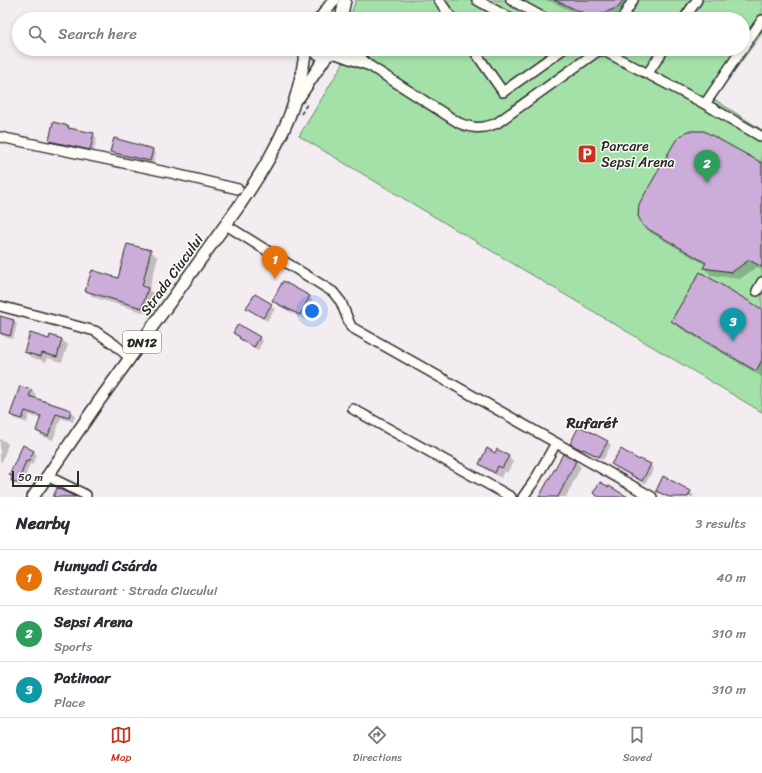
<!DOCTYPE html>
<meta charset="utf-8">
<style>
:root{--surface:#fff;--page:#f2f2f3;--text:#2b2b33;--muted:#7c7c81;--line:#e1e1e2;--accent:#c8321e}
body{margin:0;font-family:Sriracha,sans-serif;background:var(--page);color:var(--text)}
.scale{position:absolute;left:12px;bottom:10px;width:67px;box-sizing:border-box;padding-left:4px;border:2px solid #2b2b2b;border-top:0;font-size:11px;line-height:14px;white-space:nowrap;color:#2b2b2b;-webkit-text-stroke:3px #fdfcf7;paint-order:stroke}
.you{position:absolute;left:312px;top:311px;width:14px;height:14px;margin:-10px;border:3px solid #fff;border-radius:50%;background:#1a73e8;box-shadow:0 0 0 6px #1a73e833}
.badge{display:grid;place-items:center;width:26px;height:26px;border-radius:50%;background:var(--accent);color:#fff;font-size:13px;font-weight:700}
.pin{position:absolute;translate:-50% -33px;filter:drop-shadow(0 1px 2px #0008)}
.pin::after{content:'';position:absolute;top:21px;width:14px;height:12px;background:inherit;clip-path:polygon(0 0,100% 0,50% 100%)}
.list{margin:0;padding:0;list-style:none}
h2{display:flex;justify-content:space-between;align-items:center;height:52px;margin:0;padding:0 16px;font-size:17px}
h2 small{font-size:13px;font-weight:400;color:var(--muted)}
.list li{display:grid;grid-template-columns:26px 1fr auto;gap:12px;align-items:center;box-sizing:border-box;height:56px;padding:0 16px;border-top:1px solid var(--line)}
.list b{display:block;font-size:15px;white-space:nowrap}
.list p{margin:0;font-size:13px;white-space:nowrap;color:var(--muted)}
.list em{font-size:13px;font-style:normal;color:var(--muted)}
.icon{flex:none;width:22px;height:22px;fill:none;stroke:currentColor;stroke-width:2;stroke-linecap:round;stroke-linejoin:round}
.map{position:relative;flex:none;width:762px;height:497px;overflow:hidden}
.search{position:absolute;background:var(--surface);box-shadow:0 2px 6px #0003;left:12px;right:12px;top:12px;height:44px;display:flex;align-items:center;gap:10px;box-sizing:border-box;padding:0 14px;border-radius:22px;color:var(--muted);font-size:15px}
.sheet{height:220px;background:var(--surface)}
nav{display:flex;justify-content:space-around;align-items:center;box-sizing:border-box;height:56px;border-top:1px solid var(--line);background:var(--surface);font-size:11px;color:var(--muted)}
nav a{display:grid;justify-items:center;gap:2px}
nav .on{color:var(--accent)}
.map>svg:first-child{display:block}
.green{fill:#a4e1a9;stroke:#68866a}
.shadow{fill:#0003}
.building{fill:#ccacd8;stroke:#2b2b2b}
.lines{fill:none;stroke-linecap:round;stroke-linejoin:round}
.minor-casing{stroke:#2b2b2b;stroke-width:12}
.major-casing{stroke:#2b2b2b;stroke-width:14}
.path{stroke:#2b2b2b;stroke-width:1.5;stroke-dasharray:4 3;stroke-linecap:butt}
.minor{stroke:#fdfcf7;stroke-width:9}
.major{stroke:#fdfcf7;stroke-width:11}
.labels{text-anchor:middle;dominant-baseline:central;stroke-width:3;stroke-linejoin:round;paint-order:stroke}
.shield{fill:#fdfcf7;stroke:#6a6a68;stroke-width:1}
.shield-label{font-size:13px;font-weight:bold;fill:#2b2b2b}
.poi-label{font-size:14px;fill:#2b2b2b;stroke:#fdfcf7;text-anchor:start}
.street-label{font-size:14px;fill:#2b2b2b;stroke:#fdfcf7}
.neighbourhood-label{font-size:15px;font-weight:bold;fill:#2b2b2b;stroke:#fdfcf7}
</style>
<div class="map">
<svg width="762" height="497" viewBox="0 0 762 497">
<rect width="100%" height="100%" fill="#f3ecf1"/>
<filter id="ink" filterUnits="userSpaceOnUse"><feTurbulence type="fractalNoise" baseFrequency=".025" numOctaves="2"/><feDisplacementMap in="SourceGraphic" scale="8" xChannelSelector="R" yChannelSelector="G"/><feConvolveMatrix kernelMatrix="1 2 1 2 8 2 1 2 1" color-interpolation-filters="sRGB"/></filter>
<g filter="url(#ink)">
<polygon class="green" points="356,0 762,0 762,33 714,99 762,130 762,412 299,136 341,67 349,49 743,49 743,19 349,19"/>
<g class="shadow">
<polygon points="547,0 633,0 627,14 615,19 589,19"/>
<polygon points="68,127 71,129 93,134 97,138 93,153 54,144 50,141"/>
<polygon points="152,150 156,154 153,164 115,155 111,152"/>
<polygon points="762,164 762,270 757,267 740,279 711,275 704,268 706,265 651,233 644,225"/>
<polygon points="128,245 151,251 158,258 149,290 155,295 149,314 93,297 87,290 119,280"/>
<polygon points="283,283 309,297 315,303 305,320 279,306 274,300"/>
<polygon points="255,295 275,309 267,321 248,308"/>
<polygon points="762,310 762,377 680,328 672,321"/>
<polygon points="14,321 17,324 13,339 1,335 0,323"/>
<polygon points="234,333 259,338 263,341 258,350 243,342"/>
<polygon points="51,336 62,340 68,345 62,362 48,358 46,362 31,357 25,352 50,340"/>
<polygon points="31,390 36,395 34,399 71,411 75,416 73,422 61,418 53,440 42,436 37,431 41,419 29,415 27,423 16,419 11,415"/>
<polygon points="0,439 5,441 8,444 2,462 0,461"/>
<polygon points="607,442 611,445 603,460 586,452 586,453 571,444"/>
<polygon points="33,451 37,455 32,465 30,464 21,486 15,484 12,480 13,477 10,474"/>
<polygon points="496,454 508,456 513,462 507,473 504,471 501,478 485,469 480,463"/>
<polygon points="563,455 576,462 581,467 566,497 540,497"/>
<polygon points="639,462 650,465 654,469 645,484 616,468 613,464"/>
<polygon points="657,490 690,492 694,496 693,497 666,497"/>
</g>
<g class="building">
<polygon points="554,0 623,0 619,7 593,17"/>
<polygon points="53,122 69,126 68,128 94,133 90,150 49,141"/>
<polygon points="687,131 704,131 762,163 762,267 749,260 732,272 703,268 706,263 643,226 638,216 639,204 676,140"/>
<polygon points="114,138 153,149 150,161 110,152"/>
<polygon points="127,244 151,250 142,286 148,288 142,308 85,291 92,270 118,278"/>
<polygon points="700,272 762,309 762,360 756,371 671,321"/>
<polygon points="283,281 310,296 300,315 272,301"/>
<polygon points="255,294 272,304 263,318 246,308"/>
<polygon points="0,316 14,320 10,336 0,333"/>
<polygon points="238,324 260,337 254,347 239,338 240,337 233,333"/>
<polygon points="30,333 49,339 50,335 62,339 57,357 42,353 41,357 24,352"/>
<polygon points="20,386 32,390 29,396 71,410 69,418 56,414 48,436 36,431 41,416 25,411 22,419 10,415"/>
<polygon points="579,426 608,441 599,457 583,449 582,450 570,444"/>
<polygon points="23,445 34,451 28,462 26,461 18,483 11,481 12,476 9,475"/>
<polygon points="487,448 495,453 497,449 509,456 502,468 498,466 495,473 479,464"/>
<polygon points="621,449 639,460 640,459 651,464 642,481 611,464"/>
<polygon points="563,454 576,461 558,497 539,497"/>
<polygon points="663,476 691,491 688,497 669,497 656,491"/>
<polygon points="600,482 609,487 609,486 628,497 599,497 593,493"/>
<polygon points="57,488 76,497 53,497"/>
</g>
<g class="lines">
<g class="minor-casing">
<g id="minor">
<polyline points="439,0 452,19"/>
<polyline points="477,0 511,19"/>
<polyline points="511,0 546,19"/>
<polyline points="622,19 633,0"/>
<polyline points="684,19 697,0"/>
<polyline points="743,48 762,20"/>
<polyline points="353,49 367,64"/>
<polyline points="473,49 503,92 563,49"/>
<path d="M 333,53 L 370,66 L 459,123 C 473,129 483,129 497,123 L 592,55 L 598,51 L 604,51 L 705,104 L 762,137"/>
<polyline points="648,73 664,49"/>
<polyline points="705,104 742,49"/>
<polyline points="0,137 171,173 238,189"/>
<polyline points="226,225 333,292 341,302 351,327 652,497"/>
<polyline points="757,291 762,282"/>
<polyline points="0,306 95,331 114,344 130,358"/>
<polyline points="353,409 511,497"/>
<polyline points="47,476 86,495 86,497"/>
<polyline points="523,497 535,480 556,443"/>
</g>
</g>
<g class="major-casing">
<g id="major">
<polyline points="320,19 334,0"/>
<polyline points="341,19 345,0"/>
<path d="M 312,49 C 320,57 330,57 338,49"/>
<polyline points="299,97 327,55"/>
<path d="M 33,497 L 99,401 L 239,206 C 260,175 281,142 293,106 C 299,88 303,68 306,49"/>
</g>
</g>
<polyline class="path" points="301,114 307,104"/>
<use href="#minor" class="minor"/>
<use href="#major" class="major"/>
</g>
</g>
<defs>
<g id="parking-square" transform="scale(1)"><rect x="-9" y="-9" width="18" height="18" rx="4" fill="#c8321e" stroke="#fdfcf7"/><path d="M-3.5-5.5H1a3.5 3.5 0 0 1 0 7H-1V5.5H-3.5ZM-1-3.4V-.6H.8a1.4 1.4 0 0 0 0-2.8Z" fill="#fff"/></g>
</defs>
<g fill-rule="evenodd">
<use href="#parking-square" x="587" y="154"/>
</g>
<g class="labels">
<rect class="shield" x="123" y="331" width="38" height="22" rx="3"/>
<g class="shield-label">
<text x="142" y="342">DN12</text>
</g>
<g class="poi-label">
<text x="601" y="146">Parcare<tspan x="601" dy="16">Sepsi Arena</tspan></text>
</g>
<g class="street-label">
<text transform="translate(172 275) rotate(-54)">Strada Ciucului</text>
</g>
<g class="neighbourhood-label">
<text x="592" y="423">Rufarét</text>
</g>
</g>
</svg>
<div class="scale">50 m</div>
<div class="you"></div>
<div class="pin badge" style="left:275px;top:279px;background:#e8710a">1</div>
<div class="pin badge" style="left:707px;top:183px;background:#2e9e5b">2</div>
<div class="pin badge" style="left:733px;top:341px;background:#0f9aa8">3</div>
<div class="search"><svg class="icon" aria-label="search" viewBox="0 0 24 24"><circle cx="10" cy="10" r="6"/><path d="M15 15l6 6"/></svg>Search here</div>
</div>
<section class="sheet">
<h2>Nearby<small>3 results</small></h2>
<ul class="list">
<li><span class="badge" style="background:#e8710a">1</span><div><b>Hunyadi Csárda</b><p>Restaurant · Strada Ciucului</p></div><em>40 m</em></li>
<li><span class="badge" style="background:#2e9e5b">2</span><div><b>Sepsi Arena</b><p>Sports</p></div><em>310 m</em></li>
<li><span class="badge" style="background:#0f9aa8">3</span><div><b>Patinoar</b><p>Place</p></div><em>310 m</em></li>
</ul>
</section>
<nav>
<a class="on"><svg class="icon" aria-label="map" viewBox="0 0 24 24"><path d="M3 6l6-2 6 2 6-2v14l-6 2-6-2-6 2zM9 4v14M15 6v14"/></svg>Map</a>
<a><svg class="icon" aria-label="directions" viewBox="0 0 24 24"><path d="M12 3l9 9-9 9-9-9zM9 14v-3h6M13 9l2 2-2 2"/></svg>Directions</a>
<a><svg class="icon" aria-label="saved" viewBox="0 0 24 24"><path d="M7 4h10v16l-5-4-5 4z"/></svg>Saved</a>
</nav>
